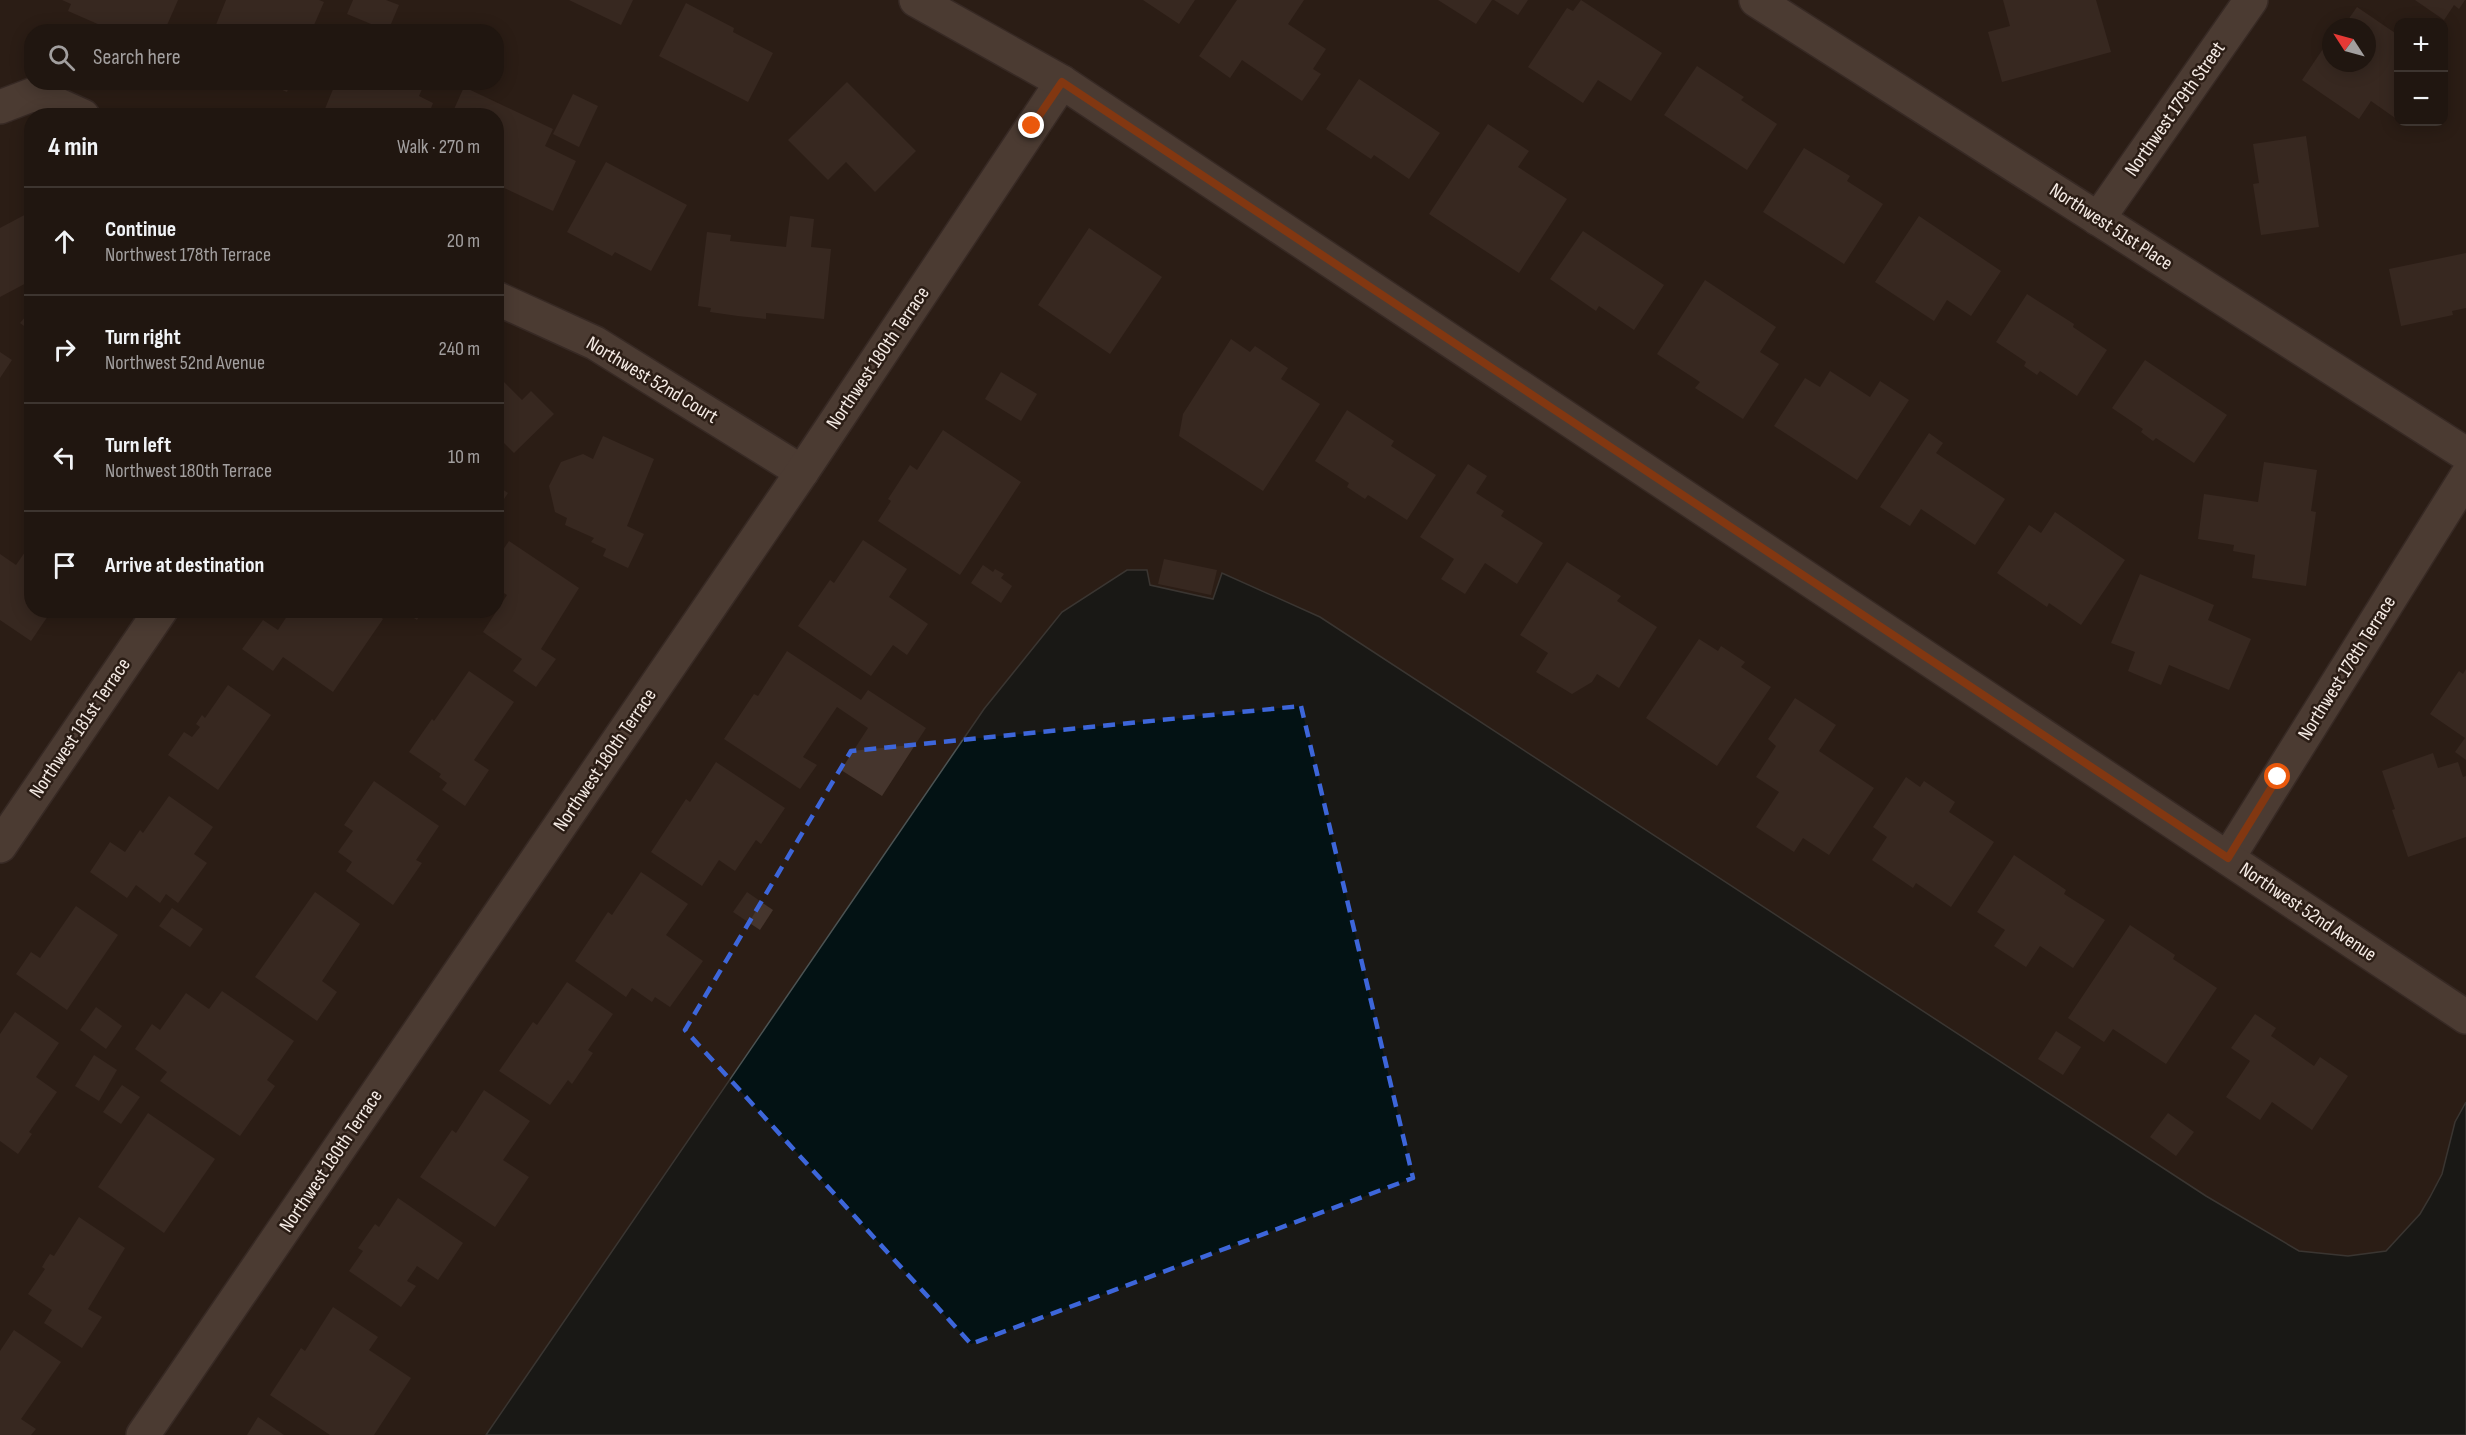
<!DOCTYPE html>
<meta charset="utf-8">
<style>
:root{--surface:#201610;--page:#2d231e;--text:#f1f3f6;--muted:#a29f9f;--line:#3d3530}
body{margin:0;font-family:"Sofia Sans Condensed",sans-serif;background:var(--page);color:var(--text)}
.controls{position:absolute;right:18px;top:18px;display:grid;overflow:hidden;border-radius:12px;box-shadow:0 3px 15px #0003}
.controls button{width:54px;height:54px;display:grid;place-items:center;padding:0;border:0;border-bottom:2px solid var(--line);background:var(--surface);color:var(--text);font:30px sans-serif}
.compass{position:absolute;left:2322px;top:18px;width:54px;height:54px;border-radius:50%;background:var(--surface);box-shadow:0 3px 15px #0003;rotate:306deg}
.stop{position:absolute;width:18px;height:18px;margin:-14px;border:4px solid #ea580c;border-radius:50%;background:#fff}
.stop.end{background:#ea580c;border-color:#fff;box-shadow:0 2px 6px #0008}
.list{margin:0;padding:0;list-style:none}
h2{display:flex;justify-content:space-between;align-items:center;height:78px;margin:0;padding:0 24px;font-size:26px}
h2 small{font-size:20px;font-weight:400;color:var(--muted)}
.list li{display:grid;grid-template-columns:39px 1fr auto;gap:18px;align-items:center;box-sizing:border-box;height:108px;padding:0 24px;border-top:2px solid var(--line)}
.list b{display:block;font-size:22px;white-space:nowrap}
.list p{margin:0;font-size:20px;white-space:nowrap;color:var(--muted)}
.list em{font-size:20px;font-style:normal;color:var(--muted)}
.icon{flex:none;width:33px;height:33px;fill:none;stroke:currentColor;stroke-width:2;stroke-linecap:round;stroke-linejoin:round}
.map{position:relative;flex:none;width:2466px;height:1435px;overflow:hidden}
.search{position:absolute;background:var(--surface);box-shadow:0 3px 15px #0003;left:24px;top:24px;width:480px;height:66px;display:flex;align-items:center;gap:15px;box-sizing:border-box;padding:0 21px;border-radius:24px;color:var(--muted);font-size:22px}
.panel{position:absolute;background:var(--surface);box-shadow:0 3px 15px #0003;left:24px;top:108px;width:480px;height:510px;border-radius:24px}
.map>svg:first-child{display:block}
.water{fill:#031214;stroke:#4c5353;stroke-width:1.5}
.building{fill:#45352d}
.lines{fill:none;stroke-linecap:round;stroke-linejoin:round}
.minor-casing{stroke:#453935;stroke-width:36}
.tertiary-casing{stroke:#453935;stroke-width:36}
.minor{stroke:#715f56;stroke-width:33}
.tertiary{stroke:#715f56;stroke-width:33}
.route{stroke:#ea580c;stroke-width:8}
.marked{fill:none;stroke:#3d66da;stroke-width:4.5;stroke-dasharray:12 8;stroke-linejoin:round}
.labels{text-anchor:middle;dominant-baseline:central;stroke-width:5;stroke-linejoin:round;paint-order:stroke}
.street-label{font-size:20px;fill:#f5ebe5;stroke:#2b1d15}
</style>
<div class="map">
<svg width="2466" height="1435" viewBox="0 0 2466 1435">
<rect width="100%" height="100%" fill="#2b1d15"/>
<polygon class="water" points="1127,570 1147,570 1150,585 1213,599 1222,573 1320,617 2206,1196 2299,1251 2348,1256 2386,1251 2420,1214 2430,1197 2442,1174 2455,1122 2466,1102 2466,1435 486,1435 984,709 1062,612"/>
<g class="building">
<polygon points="62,0 178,0 164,32 129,32 119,27 116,32 68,11 71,4"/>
<polygon points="226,0 319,0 324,2 311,32 213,32"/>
<polygon points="353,0 386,0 399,5 388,31 347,14"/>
<polygon points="569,0 633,0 621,25"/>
<polygon points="1143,0 1195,0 1179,24"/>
<polygon points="1237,0 1304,0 1288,24 1326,49 1313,69 1321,74 1302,101 1242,60 1230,78 1199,56"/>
<polygon points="1438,0 1492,0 1476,24"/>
<polygon points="1494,0 1528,0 1518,15"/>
<polygon points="1581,0 1662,53 1631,101 1598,80 1583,103 1528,67 1567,8 1573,11"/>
<polygon points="2003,0 2096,0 2111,52 2002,82 1988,32 2010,26"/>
<polygon points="2415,0 2465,0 2459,9 2454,5 2444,20"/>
<polygon points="686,3 734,28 733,32 773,53 748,102 659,56"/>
<polygon points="2357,7 2398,35 2398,120 2371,101 2359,119 2302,80 2331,37 2331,63 2367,63 2367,27 2343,27"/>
<polygon points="1697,66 1744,97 1741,100 1777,124 1747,170 1664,115"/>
<polygon points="1359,79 1440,133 1409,179 1374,155 1371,159 1326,129"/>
<polygon points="264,82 291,82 287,92"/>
<polygon points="336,82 425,82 419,96 433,103 428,116 322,116"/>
<polygon points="847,82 916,151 875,192 846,162 828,180 788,140"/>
<polygon points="464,87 553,129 545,146 576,161 553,211 496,184 496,116 451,116"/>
<polygon points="573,94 598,106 579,147 553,134"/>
<polygon points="1488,124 1529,151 1518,167 1567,199 1519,273 1429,214"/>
<polygon points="2306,136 2319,227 2261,235 2253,184 2259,183 2253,144"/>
<polygon points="1804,148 1850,176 1847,181 1883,204 1844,264 1763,212"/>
<polygon points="606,162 687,205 651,271 615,252 612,256 567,232"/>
<polygon points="32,211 32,280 0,297 0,228"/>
<polygon points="790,216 814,219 811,247 831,249 824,319 766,313 766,319 738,316 710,312 711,308 698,306 707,232 731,235 730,241 786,247"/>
<polygon points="1919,216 2001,271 1971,316 1947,300 1934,321 1875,282"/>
<polygon points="1089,228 1162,277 1110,354 1038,305"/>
<polygon points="1583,231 1664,285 1634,330 1599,306 1596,311 1550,279"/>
<polygon points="2466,253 2466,308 2452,311 2453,315 2401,326 2389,269"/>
<polygon points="1705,280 1776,327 1760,352 1779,364 1743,419 1695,388 1700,382 1657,354"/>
<polygon points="2027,294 2074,324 2073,327 2107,350 2077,396 2040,371 2037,375 2024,366 2026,362 1996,342"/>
<polygon points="32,309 32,332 20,323"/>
<polygon points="1231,339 1250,352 1255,346 1288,368 1281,379 1320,404 1263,491 1179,436 1183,414"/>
<polygon points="0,352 12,360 0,378"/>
<polygon points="2145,360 2227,415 2194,463 2156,438 2153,441 2141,432 2143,429 2112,408"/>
<polygon points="1830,371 1870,397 1880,381 1909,400 1857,480 1774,426 1805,378 1820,387"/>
<polygon points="1001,372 1037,394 1021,421 985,399"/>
<polygon points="496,374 522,400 531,391 554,414 514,453 496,435"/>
<polygon points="1347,410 1394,441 1391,446 1436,475 1407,520 1368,495 1365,499 1347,487 1349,483 1315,461"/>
<polygon points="943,430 1021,482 960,575 878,521 891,501 888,499 910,465 917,470"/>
<polygon points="1929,433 1943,443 1936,453 2005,499 1975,545 1921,509 1910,526 1880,507"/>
<polygon points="603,436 654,459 627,526 644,534 628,568 603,556 606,549 591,542 594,538 565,525 567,518 555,512 549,486 561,462 583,454 593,459"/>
<polygon points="2264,462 2317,470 2311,511 2316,512 2306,586 2252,578 2255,555 2233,551 2234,545 2198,539 2204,494 2258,502"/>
<polygon points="1468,464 1487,476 1476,493 1504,511 1501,516 1543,543 1517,584 1485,563 1465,594 1441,579 1454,559 1420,537"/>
<polygon points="496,485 508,493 496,511"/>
<polygon points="2055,512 2125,560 2081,625 2049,603 2047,607 1997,573 2029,525 2041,533"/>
<polygon points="863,540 907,569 889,597 928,624 907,655 893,645 871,676 798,626 830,580 834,583"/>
<polygon points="509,541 579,588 541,649 556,659 536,687 513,671 522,659 483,632 507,595 496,588 496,560"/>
<polygon points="32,542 32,610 52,610 31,641 0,620 0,554 16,565"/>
<polygon points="1164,559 1217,570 1211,595 1158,584"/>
<polygon points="1567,562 1621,596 1617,601 1657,627 1619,688 1597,674 1592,682 1572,694 1536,672 1548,653 1520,635"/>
<polygon points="983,565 993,572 995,569 1004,574 1001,578 1012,586 1001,603 971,583"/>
<polygon points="2140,574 2214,605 2208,620 2251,639 2229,690 2169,665 2161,685 2128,671 2135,652 2111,643"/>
<polygon points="296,610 372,610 383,619 333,692 283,657 273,671 242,649 263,620 278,630 289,613 293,615"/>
<polygon points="402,610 423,610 417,620"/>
<polygon points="1699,639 1718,651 1721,646 1745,662 1741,667 1771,687 1717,766 1646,718"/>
<polygon points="787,651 861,700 868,690 926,728 882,796 841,770 868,728 837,707 803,757 817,765 800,789 724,739 754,694 758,696"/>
<polygon points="2466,669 2466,760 2455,752 2465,738 2430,714 2459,671 2463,674"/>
<polygon points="469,671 514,702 474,760 489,770 465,806 442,790 447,783 439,777 441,774 409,752 432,719 434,721"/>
<polygon points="228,685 271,715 218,790 168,755 184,732 192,737 200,727 196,724 202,715 205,718"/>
<polygon points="1795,698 1836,725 1819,751 1874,788 1829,855 1803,838 1794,852 1756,827 1779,792 1756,777 1776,746 1768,739"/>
<polygon points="2433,753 2438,768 2458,762 2463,777 2466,776 2466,837 2408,857 2392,810 2395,809 2382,771"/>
<polygon points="716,762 785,808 761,844 756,840 735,871 719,860 702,886 651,852 686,799 690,802"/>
<polygon points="1906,777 1920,787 1924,781 1955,802 1949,812 1994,842 1951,907 1916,883 1913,888 1872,860 1887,837 1873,827"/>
<polygon points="374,781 439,826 416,860 422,863 393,905 346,871 352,862 338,852 353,831 344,825"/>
<polygon points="169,796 213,827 194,854 207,863 178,903 166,894 160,903 136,885 127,898 90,872 110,842 125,852 140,830 143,833"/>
<polygon points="2014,855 2066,890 2064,894 2105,920 2073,968 2040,946 2026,967 1994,946 2005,930 1977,912"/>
<polygon points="641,872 688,904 666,935 703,961 670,1007 655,997 652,1002 632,988 626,997 575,961 608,912 612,915"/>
<polygon points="315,892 360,924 322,981 337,992 317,1021 255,977"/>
<polygon points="747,892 773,910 760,930 733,912"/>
<polygon points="76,906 118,935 67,1010 16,974 31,952 40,958"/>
<polygon points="172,908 203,929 190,947 159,926"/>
<polygon points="2130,925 2175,955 2173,959 2217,988 2166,1064 2113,1029 2104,1042 2068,1018"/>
<polygon points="567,982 613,1014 588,1050 593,1053 572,1084 568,1080 550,1105 499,1071 533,1022 537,1025"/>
<polygon points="222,991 294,1041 267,1080 275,1086 240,1136 160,1081 167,1072 135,1049 152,1024 160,1030 186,993 209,1009"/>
<polygon points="96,1007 122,1026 106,1049 80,1030"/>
<polygon points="15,1012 59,1043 36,1077 57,1092 29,1132 32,1134 18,1154 0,1141 0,1034"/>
<polygon points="2255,1014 2276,1028 2271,1036 2314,1066 2320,1057 2348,1076 2312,1130 2272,1102 2260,1120 2226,1097 2250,1061 2231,1048"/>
<polygon points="2056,1031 2081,1047 2063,1075 2038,1059"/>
<polygon points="94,1055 117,1070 99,1101 75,1086"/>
<polygon points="122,1085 140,1097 121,1124 103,1112"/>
<polygon points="484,1090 530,1121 503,1160 529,1177 495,1227 420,1177 452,1130 456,1133"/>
<polygon points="148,1113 215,1159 164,1233 98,1187"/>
<polygon points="2168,1113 2194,1132 2176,1156 2150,1137"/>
<polygon points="398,1198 463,1243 438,1280 417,1266 407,1281 416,1286 401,1307 349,1271 363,1251 358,1248 375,1224 379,1227"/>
<polygon points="79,1217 125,1248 88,1309 102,1317 82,1348 44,1323 52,1310 28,1294 45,1269 42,1267 46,1260 50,1254 54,1256"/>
<polygon points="333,1307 378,1337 369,1350 411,1378 374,1435 330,1435 270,1395 301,1348 305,1351"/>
<polygon points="14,1330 61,1362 21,1419 36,1429 31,1435 0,1435 0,1351"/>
<polygon points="258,1417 284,1435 247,1435"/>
</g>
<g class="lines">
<g class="minor-casing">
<g id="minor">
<polyline points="1756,0 2466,454"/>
<polyline points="0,107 34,94 83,116"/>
<polyline points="2098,219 2251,0"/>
<polyline points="496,298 595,343 802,472"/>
<polyline points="0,846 161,610"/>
<polyline points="2228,858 2466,477"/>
<polyline points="143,1435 802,472 1062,82"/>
</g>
</g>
<g class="tertiary-casing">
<polyline id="tertiary" points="916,0 1062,82 2466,1017"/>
</g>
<use href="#minor" class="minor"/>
<use href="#tertiary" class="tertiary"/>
</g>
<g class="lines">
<polyline class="route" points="1032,126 1062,82 2228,858 2278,777"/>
</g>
<path d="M0 0H2466V1435H0ZM 1301,706 L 1413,1178 L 971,1344 L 685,1030 L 851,751 Z" fill="#2b1d15" fill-opacity=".55" fill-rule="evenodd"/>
<path class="marked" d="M 1301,706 L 1413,1178 L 971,1344 L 685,1030 L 851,751 Z"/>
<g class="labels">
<g class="street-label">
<text transform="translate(2175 109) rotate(-55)">Northwest 179th Street</text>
<text transform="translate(2111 227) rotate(33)">Northwest 51st Place</text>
<text transform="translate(878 358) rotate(-56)">Northwest 180th Terrace</text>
<text transform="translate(652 380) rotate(31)">Northwest 52nd Court</text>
<text transform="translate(2347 668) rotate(-58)">Northwest 178th Terrace</text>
<text transform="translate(80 728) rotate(-56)">Northwest 181st Terrace</text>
<text transform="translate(605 760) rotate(-56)">Northwest 180th Terrace</text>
<text transform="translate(2308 912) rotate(34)">Northwest 52nd Avenue</text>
<text transform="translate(331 1161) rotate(-56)">Northwest 180th Terrace</text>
</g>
</g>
</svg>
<div class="controls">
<button>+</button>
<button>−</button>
</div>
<svg class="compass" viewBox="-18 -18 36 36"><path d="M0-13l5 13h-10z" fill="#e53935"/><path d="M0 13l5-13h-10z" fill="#a29f9f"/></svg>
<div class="stop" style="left:2278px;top:777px"></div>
<div class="stop end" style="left:1032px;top:126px"></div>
<div class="search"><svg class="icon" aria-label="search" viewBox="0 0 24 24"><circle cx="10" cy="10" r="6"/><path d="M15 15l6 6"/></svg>Search here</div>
<section class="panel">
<h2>4 min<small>Walk · 270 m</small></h2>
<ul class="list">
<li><svg class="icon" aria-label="ahead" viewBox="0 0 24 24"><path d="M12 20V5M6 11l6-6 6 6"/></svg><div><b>Continue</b><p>Northwest 178th Terrace</p></div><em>20 m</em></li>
<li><svg class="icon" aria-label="right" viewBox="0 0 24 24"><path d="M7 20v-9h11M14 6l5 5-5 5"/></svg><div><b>Turn right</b><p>Northwest 52nd Avenue</p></div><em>240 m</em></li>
<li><svg class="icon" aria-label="left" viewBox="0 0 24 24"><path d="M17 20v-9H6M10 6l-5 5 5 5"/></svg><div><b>Turn left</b><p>Northwest 180th Terrace</p></div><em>10 m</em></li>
<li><svg class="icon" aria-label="arrive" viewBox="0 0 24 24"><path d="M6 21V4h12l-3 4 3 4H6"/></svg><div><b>Arrive at destination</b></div></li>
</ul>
</section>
</div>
